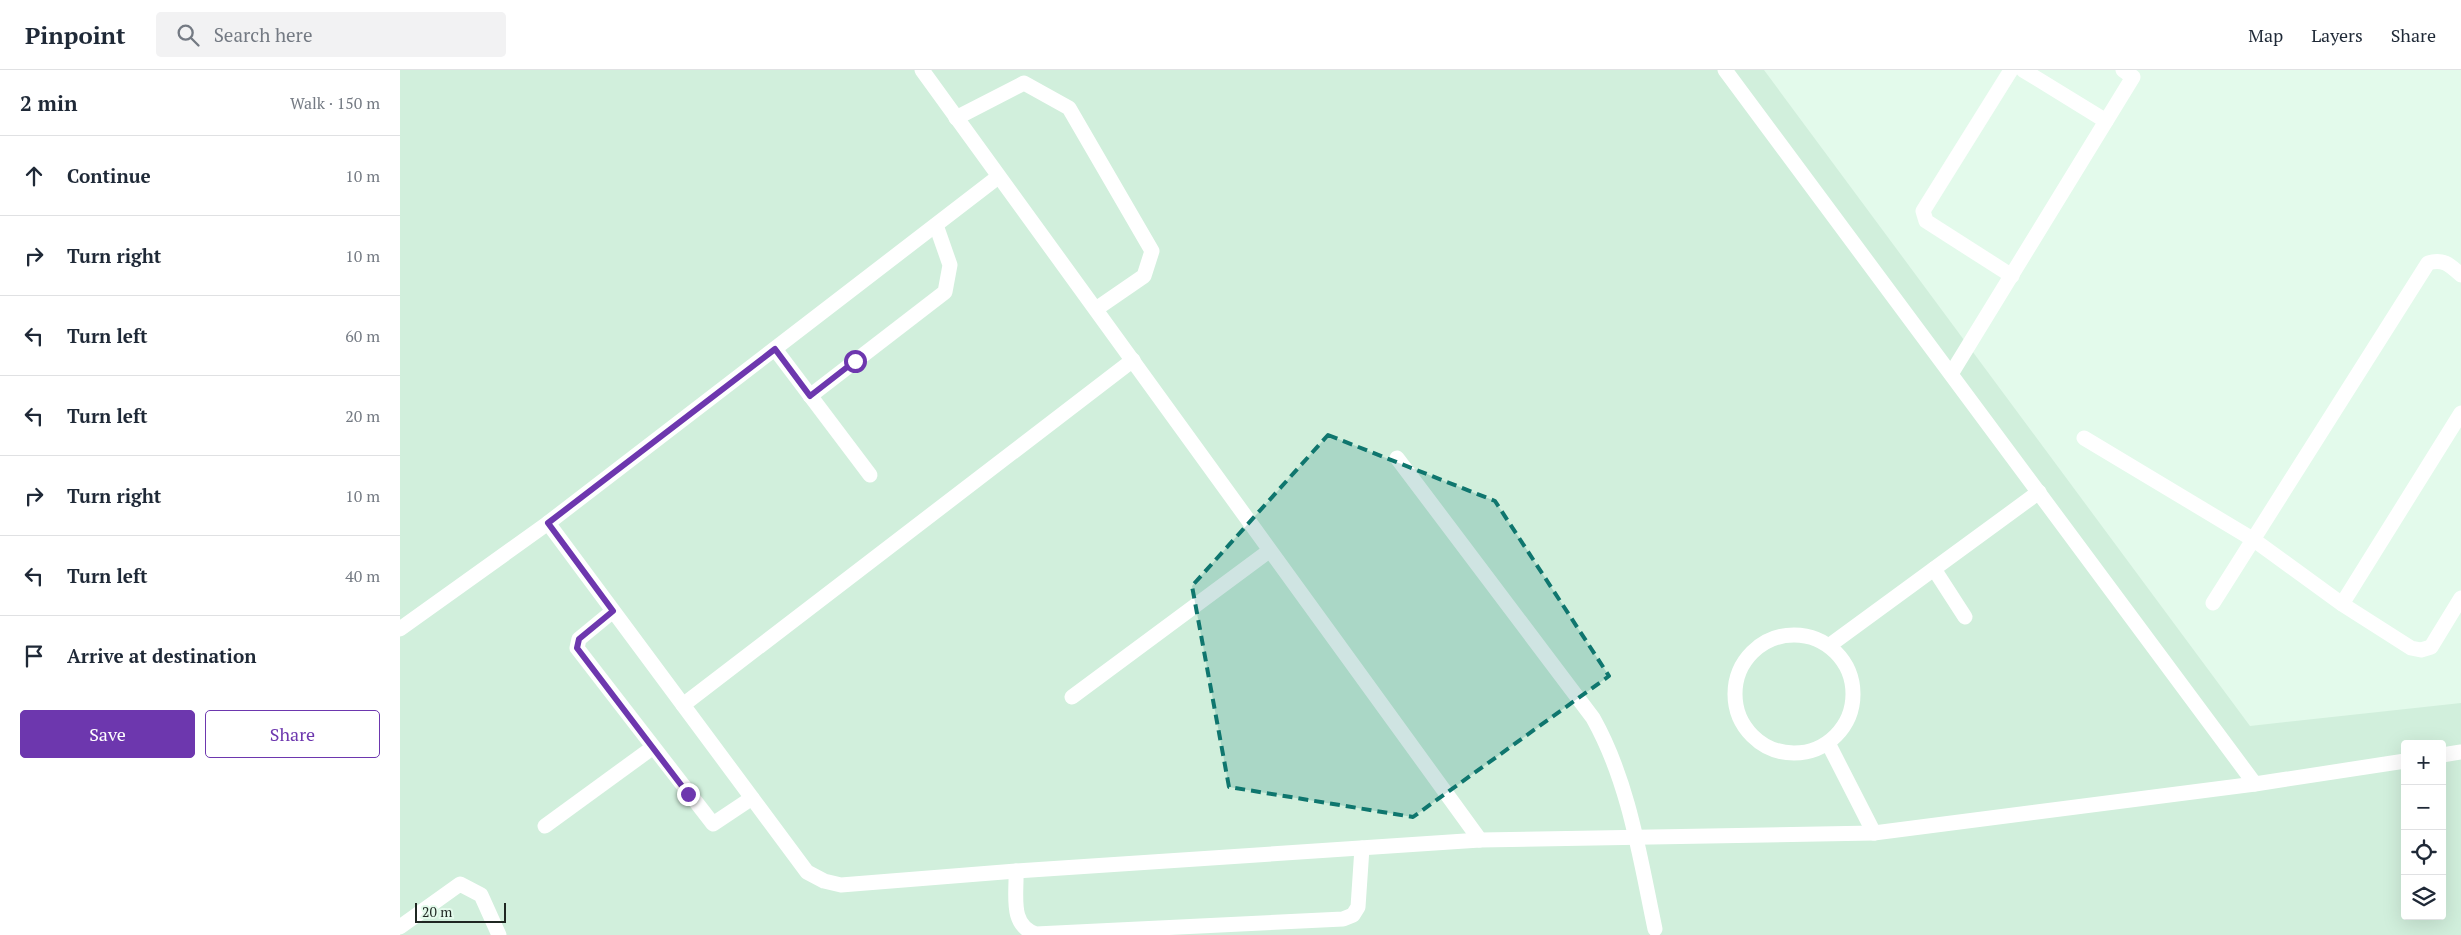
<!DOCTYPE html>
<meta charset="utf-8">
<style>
:root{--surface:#fff;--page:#f2f2f3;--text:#1f2937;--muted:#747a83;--line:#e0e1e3;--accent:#6d37ae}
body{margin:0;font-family:"PT Serif",serif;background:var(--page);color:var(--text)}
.controls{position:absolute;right:15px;bottom:15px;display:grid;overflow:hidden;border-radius:5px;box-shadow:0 5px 20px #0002}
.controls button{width:45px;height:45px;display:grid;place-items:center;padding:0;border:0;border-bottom:1px solid var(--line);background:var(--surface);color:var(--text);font:25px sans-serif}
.scale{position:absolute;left:15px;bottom:12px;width:91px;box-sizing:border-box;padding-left:5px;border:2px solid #1f2722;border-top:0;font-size:14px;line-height:18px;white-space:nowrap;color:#1f2722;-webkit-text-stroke:4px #e3faeb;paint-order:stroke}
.stop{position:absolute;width:15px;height:15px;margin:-11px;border:4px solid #6d37ae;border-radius:50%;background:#fff}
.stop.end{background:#6d37ae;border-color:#fff;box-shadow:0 1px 5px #0008}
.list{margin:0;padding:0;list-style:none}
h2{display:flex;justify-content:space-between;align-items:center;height:65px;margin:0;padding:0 20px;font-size:21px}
h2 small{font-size:16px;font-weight:400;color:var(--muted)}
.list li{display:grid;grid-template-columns:32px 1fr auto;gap:15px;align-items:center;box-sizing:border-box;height:80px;padding:0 20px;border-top:1px solid var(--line)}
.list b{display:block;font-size:19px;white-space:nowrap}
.list em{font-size:16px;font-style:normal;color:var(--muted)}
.actions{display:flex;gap:10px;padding:15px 20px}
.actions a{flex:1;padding:11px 0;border:1px solid var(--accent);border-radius:5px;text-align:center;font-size:18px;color:var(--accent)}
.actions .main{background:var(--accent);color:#fff}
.icon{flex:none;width:28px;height:28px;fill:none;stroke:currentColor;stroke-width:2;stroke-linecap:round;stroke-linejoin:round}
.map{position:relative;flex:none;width:2061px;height:865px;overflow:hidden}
header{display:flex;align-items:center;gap:30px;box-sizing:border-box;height:70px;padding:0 25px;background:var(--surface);border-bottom:1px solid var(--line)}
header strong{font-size:24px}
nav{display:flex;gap:28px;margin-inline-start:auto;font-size:18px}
.search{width:350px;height:45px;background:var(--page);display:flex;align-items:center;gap:12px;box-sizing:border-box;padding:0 18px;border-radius:5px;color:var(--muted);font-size:19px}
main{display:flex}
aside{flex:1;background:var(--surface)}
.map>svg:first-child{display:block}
.built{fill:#d1efdc;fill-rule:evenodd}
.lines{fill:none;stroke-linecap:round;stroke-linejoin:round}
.lane{stroke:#fff;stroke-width:15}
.route{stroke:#6d37ae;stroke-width:6}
.marked{fill:#0f766e;fill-opacity:0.2;stroke:#0f766e;stroke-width:4;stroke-dasharray:10 6;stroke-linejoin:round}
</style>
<header>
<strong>Pinpoint</strong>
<div class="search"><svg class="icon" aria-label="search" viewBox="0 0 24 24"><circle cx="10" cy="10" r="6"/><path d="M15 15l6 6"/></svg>Search here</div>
<nav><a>Map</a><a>Layers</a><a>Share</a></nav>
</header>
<main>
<aside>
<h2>2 min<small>Walk · 150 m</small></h2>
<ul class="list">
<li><svg class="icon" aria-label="ahead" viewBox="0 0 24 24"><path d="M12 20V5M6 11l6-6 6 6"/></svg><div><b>Continue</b></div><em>10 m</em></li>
<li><svg class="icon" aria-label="right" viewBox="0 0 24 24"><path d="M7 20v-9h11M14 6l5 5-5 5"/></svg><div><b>Turn right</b></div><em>10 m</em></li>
<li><svg class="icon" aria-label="left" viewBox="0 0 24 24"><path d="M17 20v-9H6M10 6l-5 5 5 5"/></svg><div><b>Turn left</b></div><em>60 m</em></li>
<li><svg class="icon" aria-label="left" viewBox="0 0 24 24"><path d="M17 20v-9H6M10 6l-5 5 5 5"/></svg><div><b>Turn left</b></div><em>20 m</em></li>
<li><svg class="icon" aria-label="right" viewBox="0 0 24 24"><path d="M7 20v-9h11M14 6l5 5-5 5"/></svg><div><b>Turn right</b></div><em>10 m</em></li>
<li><svg class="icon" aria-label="left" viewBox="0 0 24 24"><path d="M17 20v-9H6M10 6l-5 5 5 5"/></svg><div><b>Turn left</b></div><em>40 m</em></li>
<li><svg class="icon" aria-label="arrive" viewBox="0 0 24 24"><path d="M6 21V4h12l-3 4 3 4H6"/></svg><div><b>Arrive at destination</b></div></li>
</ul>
<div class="actions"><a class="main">Save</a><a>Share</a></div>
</aside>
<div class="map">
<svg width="2061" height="865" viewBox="0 0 2061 865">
<rect width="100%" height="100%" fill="#e3faeb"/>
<path class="built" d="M 0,0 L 1364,0 L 1850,656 L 2061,633 L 2061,865 L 0,865 ZM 2005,674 L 2042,674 L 2042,846 L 2005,846 Z"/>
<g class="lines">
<g class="lane">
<polyline points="522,0 1080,770 1474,763 1855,714 2005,691"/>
<polyline points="1325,0 1855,714"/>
<polyline points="1611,0 1523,141 1526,151 1612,206"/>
<polyline points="1623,0 1706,51"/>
<polyline points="556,48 624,13 669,38 752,181 744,206 696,239"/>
<polyline points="598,107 148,453 407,802 424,811 441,815 616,801 1080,770"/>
<polyline points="375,279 470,405"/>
<polyline points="1551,304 1733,7 1723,0"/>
<polyline points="410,326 545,222 550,195 536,155"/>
<polyline points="1684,368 1854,470 1942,534 2011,578 2021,580 2031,577 2061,528"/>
<path d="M 997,388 L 1193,648 C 1229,712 1240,788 1255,859"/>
<polyline points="1534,499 1565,547"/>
<path d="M 1813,533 L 2028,193 C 2043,188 2050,195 2061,205"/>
<polyline points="1942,534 2061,343"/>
<polyline points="213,541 179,569 177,578 313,754 352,728"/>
<polyline points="0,559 148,453"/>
<circle cx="1394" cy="624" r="59"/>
<polyline points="1430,575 1639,422"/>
<polyline points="672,627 869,481"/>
<polyline points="283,635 733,290"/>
<polyline points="1428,673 1474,763"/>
<polyline points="2042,685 2061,682"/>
<polyline points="145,756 252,678"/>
<path d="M 616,801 C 617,825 609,855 636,864 L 943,849 L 953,845 L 958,837 L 962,778"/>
<polyline points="0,857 60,814 81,825 99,865"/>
</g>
</g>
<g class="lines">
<polyline class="route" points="288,724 177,578 179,569 213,541 148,453 375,279 410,326 455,291"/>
</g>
<path class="marked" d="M 928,365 L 1095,431 L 1209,606 L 1013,747 L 829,717 L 792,516 Z"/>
</svg>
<div class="controls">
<button>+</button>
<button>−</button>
<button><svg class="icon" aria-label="locate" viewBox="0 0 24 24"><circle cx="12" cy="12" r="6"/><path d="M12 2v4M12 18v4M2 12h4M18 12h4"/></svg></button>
<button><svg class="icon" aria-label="layers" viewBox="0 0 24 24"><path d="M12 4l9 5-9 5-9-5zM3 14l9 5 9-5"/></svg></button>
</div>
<div class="scale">20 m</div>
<div class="stop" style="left:455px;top:291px"></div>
<div class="stop end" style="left:288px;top:724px"></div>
</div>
</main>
